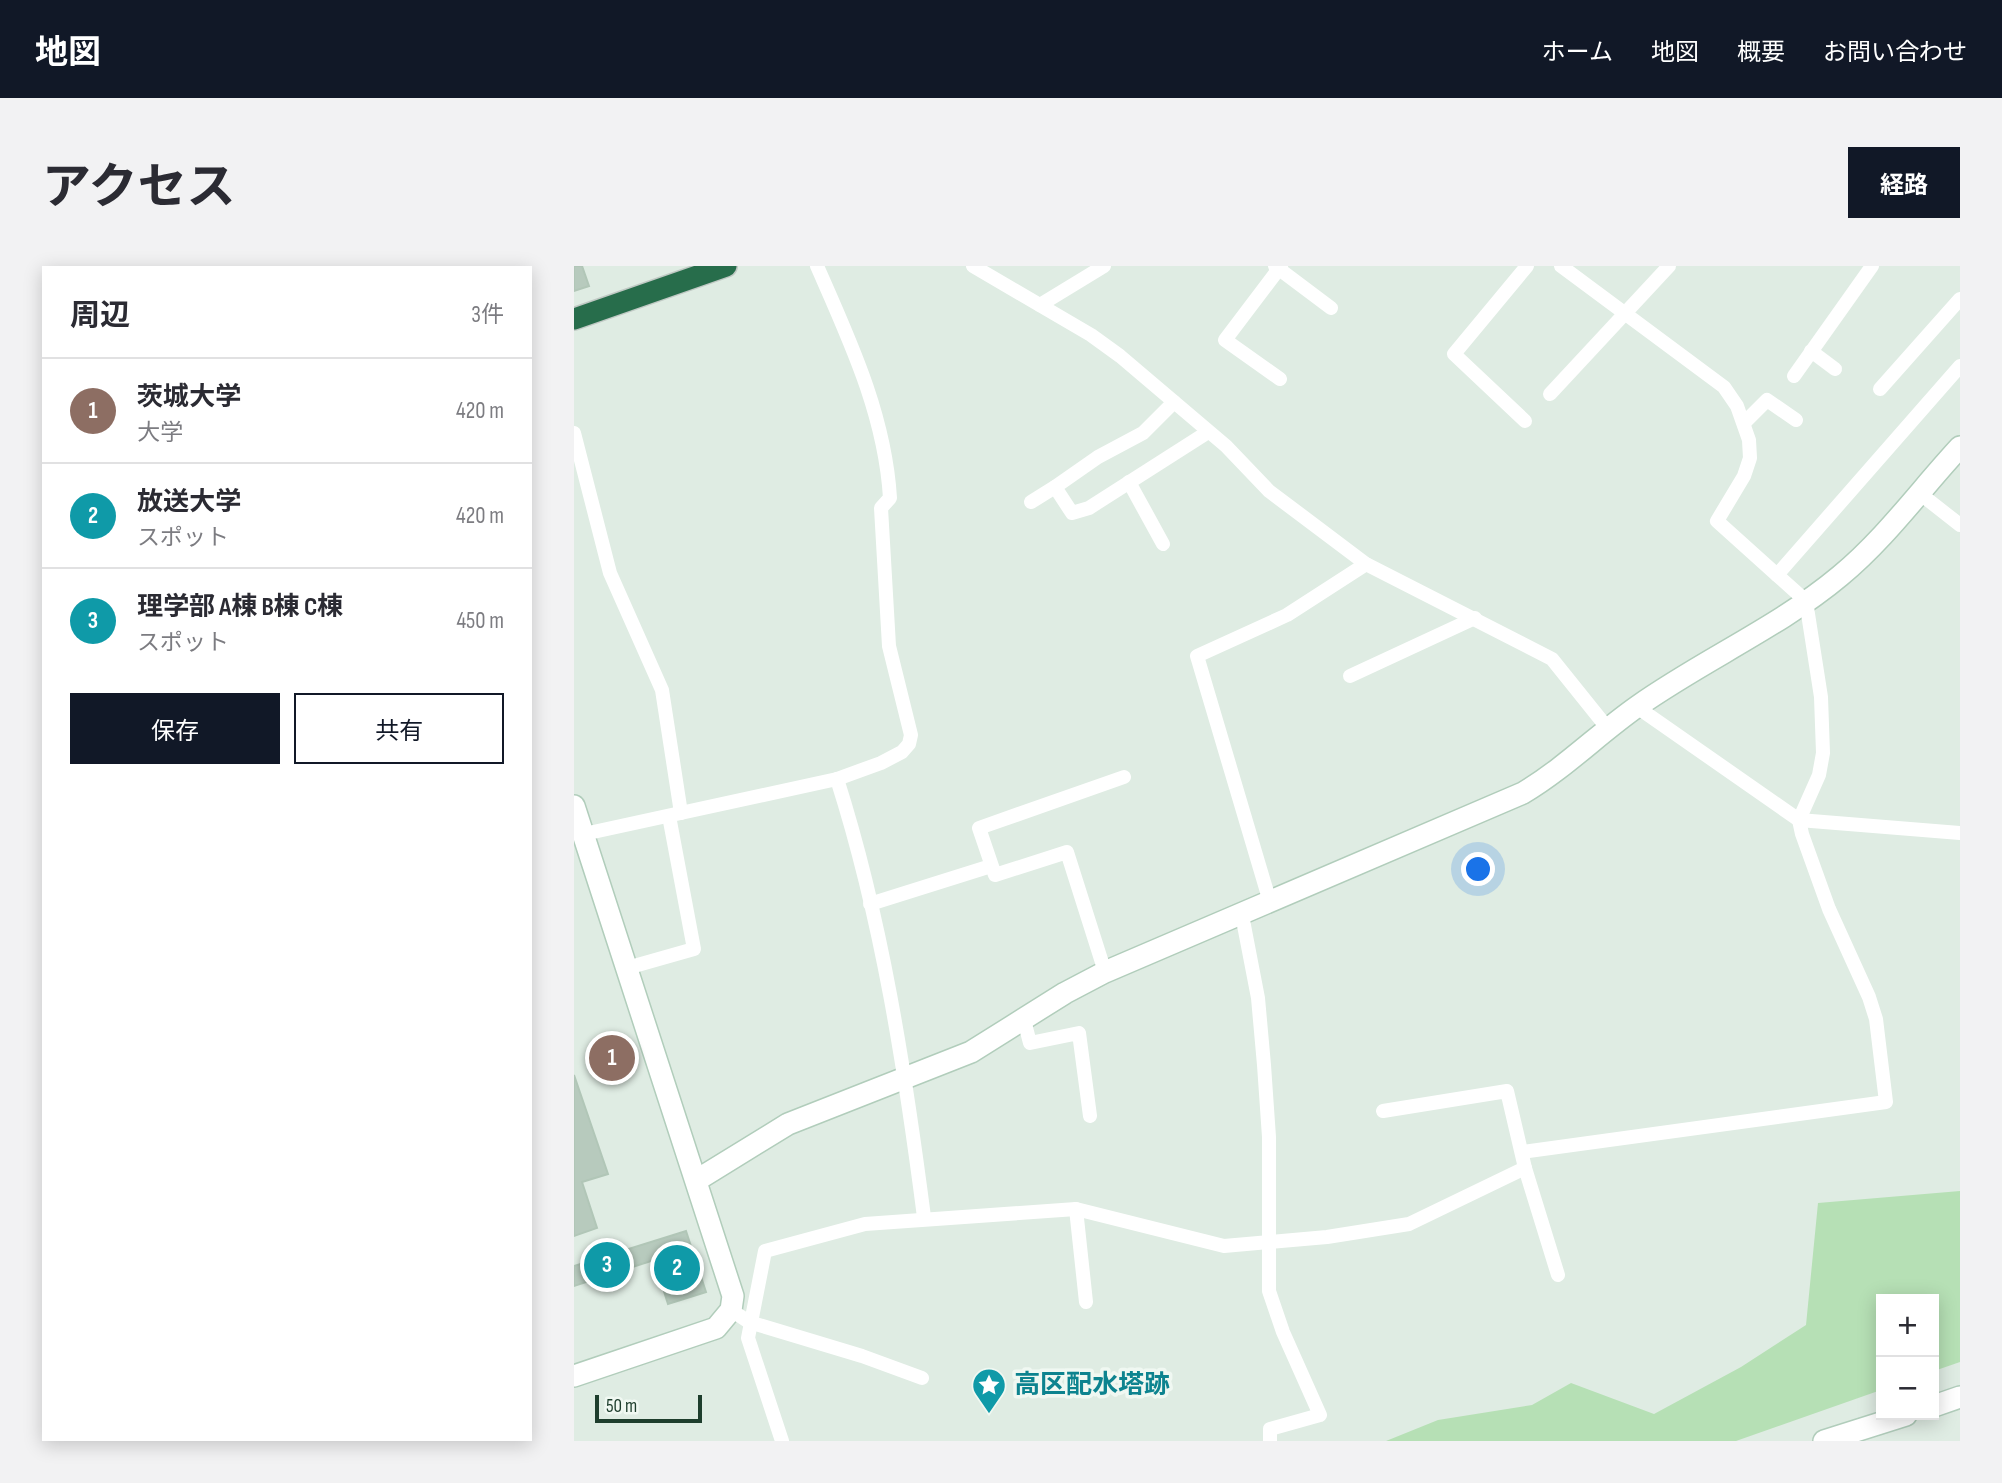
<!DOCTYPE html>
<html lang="ja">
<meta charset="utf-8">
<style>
:root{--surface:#fff;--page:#f2f2f3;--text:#2b2b33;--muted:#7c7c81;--line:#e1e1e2;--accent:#111827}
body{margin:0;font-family:"Sofia Sans Condensed","Noto Sans JP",sans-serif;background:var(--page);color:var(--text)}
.controls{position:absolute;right:21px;bottom:21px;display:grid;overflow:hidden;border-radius:0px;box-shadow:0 4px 18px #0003}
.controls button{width:63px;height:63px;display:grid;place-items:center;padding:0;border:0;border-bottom:2px solid var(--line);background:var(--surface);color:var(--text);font:35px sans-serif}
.scale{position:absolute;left:21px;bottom:18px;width:107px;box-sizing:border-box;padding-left:7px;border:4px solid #1e3e2d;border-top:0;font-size:19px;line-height:24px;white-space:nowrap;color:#1e3e2d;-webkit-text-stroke:5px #f0f8f2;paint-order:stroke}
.you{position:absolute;left:905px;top:604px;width:24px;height:24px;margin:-18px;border:5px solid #fff;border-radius:50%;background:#1a73e8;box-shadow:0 0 0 10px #1a73e833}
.badge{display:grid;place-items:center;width:46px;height:46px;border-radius:50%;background:var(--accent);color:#fff;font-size:23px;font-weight:700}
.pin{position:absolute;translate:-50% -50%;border:4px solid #fff;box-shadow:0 2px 7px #0006}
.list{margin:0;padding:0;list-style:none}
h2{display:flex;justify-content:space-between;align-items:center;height:91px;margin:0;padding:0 28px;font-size:30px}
h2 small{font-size:23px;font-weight:400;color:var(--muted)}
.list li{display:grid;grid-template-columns:46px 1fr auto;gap:21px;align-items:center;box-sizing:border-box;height:105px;padding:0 28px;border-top:2px solid var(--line)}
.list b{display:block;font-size:26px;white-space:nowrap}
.list p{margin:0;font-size:23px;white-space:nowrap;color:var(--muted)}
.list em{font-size:23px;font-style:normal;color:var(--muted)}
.actions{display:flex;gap:14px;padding:21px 28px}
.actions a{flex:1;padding:16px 0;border:2px solid var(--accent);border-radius:0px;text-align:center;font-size:24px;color:var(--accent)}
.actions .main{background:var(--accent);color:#fff}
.map{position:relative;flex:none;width:1386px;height:1175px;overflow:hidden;border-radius:0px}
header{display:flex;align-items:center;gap:42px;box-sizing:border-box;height:98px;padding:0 35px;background:var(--accent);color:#fff}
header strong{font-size:33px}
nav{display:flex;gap:38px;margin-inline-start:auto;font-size:24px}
.intro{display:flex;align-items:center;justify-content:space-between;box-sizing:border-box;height:168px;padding:0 42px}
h1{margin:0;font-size:49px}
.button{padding:18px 32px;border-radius:0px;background:var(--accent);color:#fff;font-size:24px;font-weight:700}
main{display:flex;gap:42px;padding:0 42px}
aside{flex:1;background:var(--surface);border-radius:0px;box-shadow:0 4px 18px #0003}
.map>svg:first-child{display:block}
.green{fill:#b6e0b5}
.building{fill:#b7cabd;stroke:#b1c6b7;stroke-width:2}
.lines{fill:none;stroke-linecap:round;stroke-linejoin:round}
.secondary-casing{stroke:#b1cdbb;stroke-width:24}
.highway-casing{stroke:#c0c9c4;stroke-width:24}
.street{stroke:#fff;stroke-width:14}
.secondary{stroke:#fff;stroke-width:21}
.highway{stroke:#276d4b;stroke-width:21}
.labels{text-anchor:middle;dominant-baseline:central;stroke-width:7;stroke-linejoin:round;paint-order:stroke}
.culture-label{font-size:26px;font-weight:bold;fill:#0d838f;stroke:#f0f8f2;text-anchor:start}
</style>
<header>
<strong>地図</strong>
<nav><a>ホーム</a><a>地図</a><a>概要</a><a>お問い合わせ</a></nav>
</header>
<div class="intro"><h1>アクセス</h1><a class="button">経路</a></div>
<main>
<aside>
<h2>周辺<small>3件</small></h2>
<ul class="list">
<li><span class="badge" style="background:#8d6e63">1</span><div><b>茨城大学</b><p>大学</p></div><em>420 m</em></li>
<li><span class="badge" style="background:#0f9aa8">2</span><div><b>放送大学</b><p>スポット</p></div><em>420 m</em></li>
<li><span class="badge" style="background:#0f9aa8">3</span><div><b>理学部 A棟 B棟 C棟</b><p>スポット</p></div><em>450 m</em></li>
</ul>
<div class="actions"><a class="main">保存</a><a>共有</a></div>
</aside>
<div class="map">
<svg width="1386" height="1175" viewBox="0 0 1386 1175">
<rect width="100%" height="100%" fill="#dfece3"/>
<polygon class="green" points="1386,925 1386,1096 1360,1105 1360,1033 1307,1033 1307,1124 1162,1175 812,1175 864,1154 958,1139 997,1117 1080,1148 1167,1101 1232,1059 1244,937"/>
<g class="building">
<polygon points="0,0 8,0 15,20 0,25"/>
<polygon points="0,809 34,908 8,916 23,962 0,970"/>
<polygon points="112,965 132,1026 94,1038 80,994 0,1020 0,1000"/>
</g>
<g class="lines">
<g class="secondary-casing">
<g id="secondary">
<polyline points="0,540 159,1030 157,1044 142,1062 0,1110"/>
<path d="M 123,914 L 214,858 L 397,786 L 491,727 L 531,706 L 949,527 C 991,502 1024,468 1064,440 C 1129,394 1205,361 1266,310 C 1311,273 1347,223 1386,181"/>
<polyline points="1360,1140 1386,1131"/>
<polyline points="1250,1175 1332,1149"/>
</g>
</g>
<g class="highway-casing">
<polyline id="highway" points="0,53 152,0"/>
</g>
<g class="street">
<polyline points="399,0 517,69 546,90 652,180 695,225 792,298 978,393 1035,464"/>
<polyline points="701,0 757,42"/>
<polyline points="987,0 1150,121 1163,140 1175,174 1176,192 1170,210 1143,255 1203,309"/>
<polyline points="466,39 530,0"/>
<polyline points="1237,85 1261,103"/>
<polyline points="1220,110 1298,0"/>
<polyline points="706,113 651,74 707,0"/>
<polyline points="1306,123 1386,33"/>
<polyline points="976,128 1095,0"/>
<polyline points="600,136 569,167 524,191 481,221 498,247 515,242 634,166"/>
<polyline points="951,155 880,88 953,0"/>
<polyline points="1170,157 1193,134 1222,154"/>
<polyline points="0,167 36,307 88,424 107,547"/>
<polyline points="555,216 589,278"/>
<polyline points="1344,226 1386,259"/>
<polyline points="457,236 481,221"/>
<polyline points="776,410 901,352"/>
<polyline points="1063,441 1225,554 1386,567"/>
<path d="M 263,513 C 308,654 331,804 350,951"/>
<path d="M 10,568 L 263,513 L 307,497 L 328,486 L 335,478 L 337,469 L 315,380 L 307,242 L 316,232 C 311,149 276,75 243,0"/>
<polyline points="696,636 623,390 713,349 792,298"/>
<polyline points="296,638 417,600"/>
<polyline points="668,649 684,732 690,799 695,871 695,1025 709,1066 746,1149 696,1163 696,1175"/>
<polyline points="53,702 120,683 95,550"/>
<polyline points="531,706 493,586 421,609 405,562 550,511"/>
<polyline points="450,754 456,777 505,767 516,850"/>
<polyline points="809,845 933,825 951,902 984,1009"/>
<polyline points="948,886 1312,836 1302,753 1295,731 1255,643 1228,568 1225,554 1245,509 1249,487 1247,431 1232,335 1203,309 1386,100"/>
<polyline points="502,943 512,1036"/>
<polyline points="157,1044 175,1056 288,1090 348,1112"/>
<polyline points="208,1175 174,1072 191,985 291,958 502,943 650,980 753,971 835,958 951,902"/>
</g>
<use href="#secondary" class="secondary"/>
<use href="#highway" class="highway"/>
</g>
<defs>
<g id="sight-pin" transform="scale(1.75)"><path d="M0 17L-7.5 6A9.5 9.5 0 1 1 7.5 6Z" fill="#0f9aa8" stroke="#f0f8f2"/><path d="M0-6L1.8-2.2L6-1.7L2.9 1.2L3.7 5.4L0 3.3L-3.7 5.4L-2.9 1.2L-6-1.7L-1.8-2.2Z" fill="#fff"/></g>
</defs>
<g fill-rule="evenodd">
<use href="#sight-pin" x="415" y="1119"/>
</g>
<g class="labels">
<g class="culture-label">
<text x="440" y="1119">高区配水塔跡</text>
</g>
</g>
</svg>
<div class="controls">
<button>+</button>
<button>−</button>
</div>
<div class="scale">50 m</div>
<div class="you"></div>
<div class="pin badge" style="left:38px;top:792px;background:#8d6e63">1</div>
<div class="pin badge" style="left:103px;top:1002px;background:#0f9aa8">2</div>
<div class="pin badge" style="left:33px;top:999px;background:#0f9aa8">3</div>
</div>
</main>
